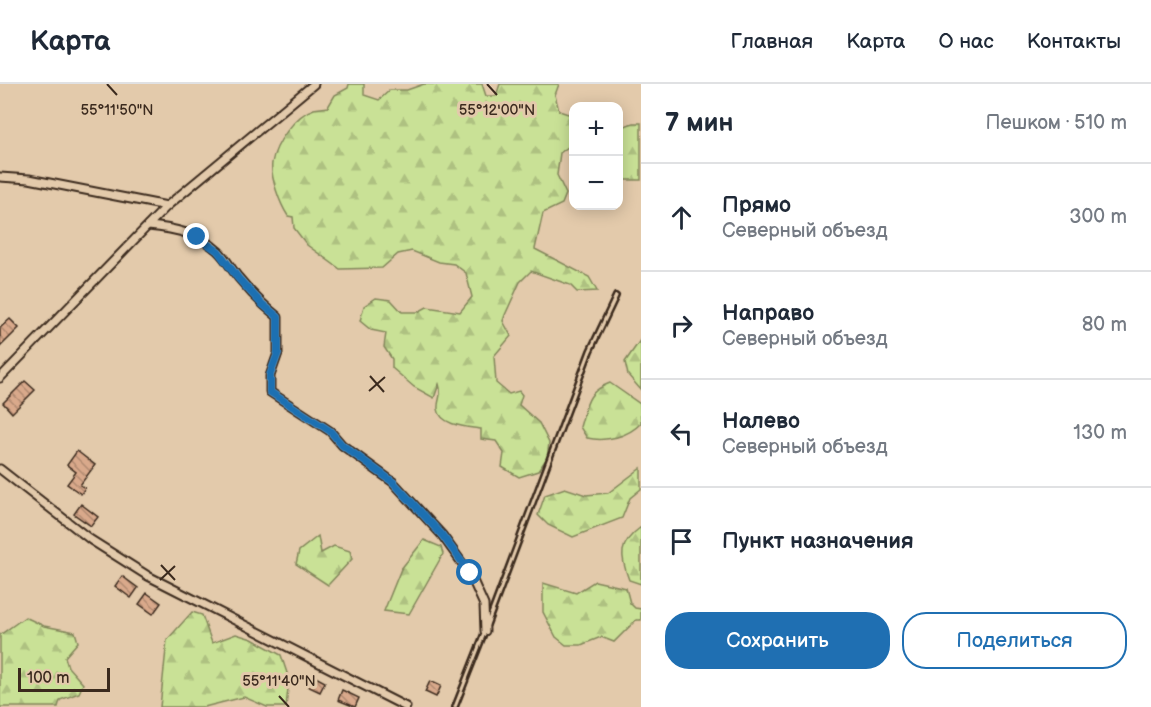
<!DOCTYPE html>
<html lang="ru">
<meta charset="utf-8">
<style>
:root{--surface:#fff;--page:#f2f2f3;--text:#1f2937;--muted:#747a83;--line:#e0e1e3;--accent:#1f6fb2}
body{margin:0;font-family:"Balsamiq Sans",sans-serif;background:var(--page);color:var(--text)}
.controls{position:absolute;right:18px;top:18px;display:grid;overflow:hidden;border-radius:12px;box-shadow:0 3px 15px #0003}
.controls button{width:54px;height:54px;display:grid;place-items:center;padding:0;border:0;border-bottom:2px solid var(--line);background:var(--surface);color:var(--text);font:30px sans-serif}
.scale{position:absolute;left:18px;bottom:15px;width:92px;box-sizing:border-box;padding-left:6px;border:3px solid #3b2a1e;border-top:0;font-size:16px;line-height:21px;white-space:nowrap;color:#3b2a1e;-webkit-text-stroke:4px #e3caab;paint-order:stroke}
.stop{position:absolute;width:18px;height:18px;margin:-14px;border:4px solid #1f6fb2;border-radius:50%;background:#fff}
.stop.end{background:#1f6fb2;border-color:#fff;box-shadow:0 2px 6px #0008}
.list{margin:0;padding:0;list-style:none}
h2{display:flex;justify-content:space-between;align-items:center;height:78px;margin:0;padding:0 24px;font-size:26px}
h2 small{font-size:20px;font-weight:400;color:var(--muted)}
.list li{display:grid;grid-template-columns:39px 1fr auto;gap:18px;align-items:center;box-sizing:border-box;height:108px;padding:0 24px;border-top:2px solid var(--line)}
.list b{display:block;font-size:22px;white-space:nowrap}
.list p{margin:0;font-size:20px;white-space:nowrap;color:var(--muted)}
.list em{font-size:20px;font-style:normal;color:var(--muted)}
.actions{display:flex;gap:12px;padding:18px 24px}
.actions a{flex:1;padding:14px 0;border:2px solid var(--accent);border-radius:24px;text-align:center;font-size:21px;color:var(--accent)}
.actions .main{background:var(--accent);color:#fff}
.icon{flex:none;width:33px;height:33px;fill:none;stroke:currentColor;stroke-width:2;stroke-linecap:round;stroke-linejoin:round}
.map{position:relative;flex:none;width:641px;height:623px;overflow:hidden}
header{display:flex;align-items:center;gap:36px;box-sizing:border-box;height:84px;padding:0 30px;background:var(--surface);border-bottom:2px solid var(--line)}
header strong{font-size:28px}
nav{display:flex;gap:33px;margin-inline-start:auto;font-size:21px}
main{display:flex}
aside{flex:1;background:var(--surface)}
.map>svg:first-child{display:block}
.forest{fill:url(#forest-firs);stroke:#82865a;stroke-width:1.5}
.building{fill:url(#building-back-hatch);stroke:#3b2a1e;stroke-width:1.5}
.lines{fill:none;stroke-linecap:round;stroke-linejoin:round}
.service-casing{stroke:#3b2a1e;stroke-width:8}
.minor-casing{stroke:#3b2a1e;stroke-width:11}
.service{stroke:#e3caab;stroke-width:3}
.minor{stroke:#e3caab;stroke-width:7}
.route{stroke:#1f6fb2;stroke-width:8}
.ticks{fill:none;stroke:#3b2a1e;stroke-width:2}
.ticks-label{font-size:15px;text-anchor:middle;fill:#3b2a1e;stroke:#e3caab;stroke-width:6;stroke-linejoin:round;paint-order:stroke}
</style>
<header>
<strong>Карта</strong>
<nav><a>Главная</a><a>Карта</a><a>О нас</a><a>Контакты</a></nav>
</header>
<main>
<div class="map">
<svg width="641" height="623" viewBox="0 0 641 623">
<defs>
<pattern id="forest-firs" width="22" height="20" patternUnits="userSpaceOnUse" patternTransform="scale(1.5)"><rect width="22" height="20" fill="#c9e196"/><path d="M5 1l3.5 6h-7zM16 11l3.5 6h-7z" fill="#aec181"/></pattern>
<pattern id="building-back-hatch" width="6" height="6" patternUnits="userSpaceOnUse" patternTransform="scale(1.5)"><rect width="6" height="6" fill="#d9a98b"/><path d="M-1 5l2 2M0 0l6 6M5-1l2 2" fill="none" stroke="#b18a71"/></pattern>
</defs>
<rect width="100%" height="100%" fill="#e3caab"/>
<filter id="ink" filterUnits="userSpaceOnUse"><feTurbulence type="fractalNoise" baseFrequency=".0167" numOctaves="2"/><feDisplacementMap in="SourceGraphic" scale="12" xChannelSelector="R" yChannelSelector="G"/><feConvolveMatrix kernelMatrix="1 2 1 2 8 2 1 2 1" color-interpolation-filters="sRGB"/></filter>
<g filter="url(#ink)">
<g class="forest">
<path d="M 349,0 L 364,0 L 364,11 L 379,16 L 390,6 L 407,6 L 424,0 L 482,0 L 486,12 L 496,12 L 500,0 L 559,0 L 555,11 L 559,27 L 568,30 L 573,29 L 573,64 L 568,63 L 560,69 L 557,91 L 566,110 L 562,120 L 543,129 L 535,165 L 589,193 L 597,207 L 577,208 L 570,201 L 531,187 L 520,198 L 505,231 L 503,237 L 511,252 L 494,272 L 496,299 L 509,310 L 519,307 L 522,311 L 519,321 L 539,339 L 549,359 L 547,374 L 538,387 L 519,393 L 502,383 L 504,369 L 496,357 L 481,355 L 481,345 C 468,343 440,342 438,325 C 437,315 443,312 439,300 L 434,314 L 414,303 L 392,284 L 392,275 L 384,263 L 386,249 L 371,246 L 360,237 L 364,222 L 376,214 L 391,216 L 402,228 L 418,228 L 427,223 L 460,228 L 472,213 L 466,189 L 454,180 L 439,178 L 412,167 L 398,170 L 382,184 L 340,185 L 307,161 L 294,144 L 293,133 L 288,132 C 280,120 270,93 272,79 C 275,60 295,31 314,25 C 319,24 324,24 328,23 L 335,11 L 348,4 Z"/>
<polygon points="619,37 622,43 633,39 641,39 641,96 624,96 619,92"/>
<polygon points="641,255 641,306 628,291 625,278"/>
<path d="M 610,299 L 640,320 L 641,339 C 628,353 606,358 587,354 L 580,343 C 587,320 586,308 610,299 Z"/>
<polygon points="641,384 641,405 630,414 622,434 573,453 548,441 538,431 545,411 565,404 586,411 608,409"/>
<path d="M 641,443 L 641,500 L 629,496 C 620,472 618,460 641,443 Z"/>
<polygon points="318,452 321,469 334,462 350,467 352,475 328,501 296,480 299,467"/>
<polygon points="424,456 441,463 443,470 409,530 384,527 401,485"/>
<polygon points="595,497 626,504 630,519 635,524 641,525 641,536 636,536 614,558 601,553 581,561 566,561 556,553 543,528 543,499 576,509"/>
<polygon points="192,528 202,531 212,559 236,550 252,555 281,571 289,595 286,623 267,623 244,613 204,623 160,623 167,556"/>
<polygon points="25,533 44,542 75,548 78,558 65,573 68,583 83,600 79,609 60,616 58,623 0,623 0,551"/>
</g>
<g class="building">
<polygon points="10,235 19,244 0,263 0,244"/>
<polygon points="25,297 35,306 12,329 3,319"/>
<polygon points="77,367 95,381 80,401 85,404 81,410 67,400 76,388 67,381"/>
<polygon points="81,420 98,433 91,442 74,430"/>
<polygon points="122,492 138,504 131,514 115,502"/>
<polygon points="147,509 161,519 153,530 139,520"/>
<polygon points="310,590 325,598 320,608 305,601"/>
<polygon points="430,597 441,602 436,613 425,608"/>
<polygon points="342,606 359,614 355,623 338,616"/>
</g>
<g class="lines">
<g class="service-casing">
<g id="service">
<polyline points="487,541 590,267 616,212"/>
<polyline points="455,623 485,547"/>
</g>
</g>
<g class="minor-casing">
<g id="minor">
<polyline points="0,93 29,95 167,122"/>
<path d="M 148,142 C 172,144 199,149 218,167 C 226,174 231,185 238,193 C 250,208 263,221 278,233 L 278,269 L 270,292 L 270,308 L 330,347 L 342,361 L 393,398 L 442,451 L 470,490 L 484,521 L 485,547"/>
<polyline points="0,294 167,122 314,0"/>
<polyline points="0,385 91,456 148,492 406,623"/>
</g>
</g>
<use href="#service" class="service"/>
<use href="#minor" class="minor"/>
</g>
</g>
<g class="lines" filter="url(#ink)">
<polyline class="route" points="197,153 218,167 238,194 261,219 278,233 278,269 270,291 270,308 330,347 342,361 393,398 442,451 470,489"/>
</g>
<path class="ticks" d="M 107,0 L 117,11M 487,0 L 497,11M 370,292 L 384,308M 369,307 L 385,293M 161,481 L 175,496M 160,496 L 175,482M 279,612 L 289,623"/>
<g class="ticks-label">
<text x="117" y="31">55°11'50"N</text>
<text x="497" y="31">55°12'00"N</text>
<text x="279" y="602">55°11'40"N</text>
</g>
</svg>
<div class="controls">
<button>+</button>
<button>−</button>
</div>
<div class="scale">100 m</div>
<div class="stop" style="left:470px;top:489px"></div>
<div class="stop end" style="left:197px;top:153px"></div>
</div>
<aside>
<h2>7 мин<small>Пешком · 510 m</small></h2>
<ul class="list">
<li><svg class="icon" aria-label="ahead" viewBox="0 0 24 24"><path d="M12 20V5M6 11l6-6 6 6"/></svg><div><b>Прямо</b><p>Северный объезд</p></div><em>300 m</em></li>
<li><svg class="icon" aria-label="right" viewBox="0 0 24 24"><path d="M7 20v-9h11M14 6l5 5-5 5"/></svg><div><b>Направо</b><p>Северный объезд</p></div><em>80 m</em></li>
<li><svg class="icon" aria-label="left" viewBox="0 0 24 24"><path d="M17 20v-9H6M10 6l-5 5 5 5"/></svg><div><b>Налево</b><p>Северный объезд</p></div><em>130 m</em></li>
<li><svg class="icon" aria-label="arrive" viewBox="0 0 24 24"><path d="M6 21V4h12l-3 4 3 4H6"/></svg><div><b>Пункт назначения</b></div></li>
</ul>
<div class="actions"><a class="main">Сохранить</a><a>Поделиться</a></div>
</aside>
</main>
